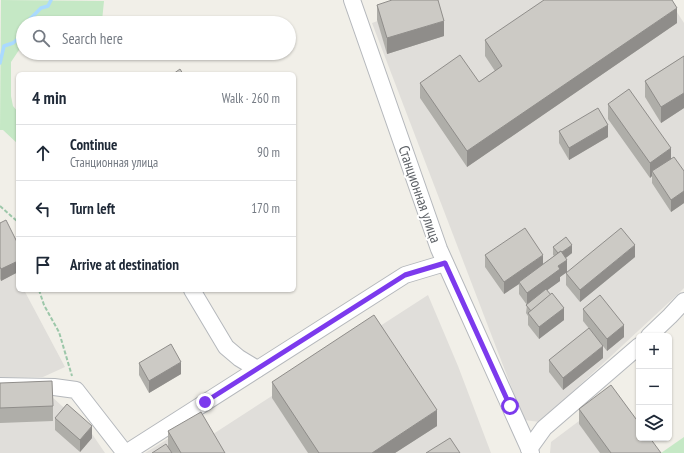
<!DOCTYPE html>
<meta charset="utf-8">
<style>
:root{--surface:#fff;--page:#f6f6f7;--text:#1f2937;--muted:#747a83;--line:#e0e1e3}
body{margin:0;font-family:"PT Sans Narrow",sans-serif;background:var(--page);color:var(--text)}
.controls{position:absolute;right:12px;bottom:12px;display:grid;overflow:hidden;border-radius:6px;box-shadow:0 1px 3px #0004}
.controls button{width:36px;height:36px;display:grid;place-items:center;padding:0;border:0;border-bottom:1px solid var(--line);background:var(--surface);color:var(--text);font:20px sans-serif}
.stop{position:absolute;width:12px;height:12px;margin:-9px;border:3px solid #7c3aed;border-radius:50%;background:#fff}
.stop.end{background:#7c3aed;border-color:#fff;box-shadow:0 1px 4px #0008}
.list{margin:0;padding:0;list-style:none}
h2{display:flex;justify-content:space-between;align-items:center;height:52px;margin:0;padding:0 16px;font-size:17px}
h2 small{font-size:13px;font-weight:400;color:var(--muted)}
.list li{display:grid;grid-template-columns:26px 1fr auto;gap:12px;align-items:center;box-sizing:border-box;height:56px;padding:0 16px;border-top:1px solid var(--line)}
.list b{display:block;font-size:15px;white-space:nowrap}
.list p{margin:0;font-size:13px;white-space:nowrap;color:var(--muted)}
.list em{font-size:13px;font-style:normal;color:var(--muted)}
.icon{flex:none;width:22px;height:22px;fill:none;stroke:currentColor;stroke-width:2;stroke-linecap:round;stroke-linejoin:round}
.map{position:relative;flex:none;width:684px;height:453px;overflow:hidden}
.search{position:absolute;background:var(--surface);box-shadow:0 1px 3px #0004;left:16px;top:16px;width:280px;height:44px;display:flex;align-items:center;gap:10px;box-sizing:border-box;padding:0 14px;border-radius:22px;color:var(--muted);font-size:15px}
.panel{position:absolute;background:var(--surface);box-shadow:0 1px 3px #0004;left:16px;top:72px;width:280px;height:220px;border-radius:6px}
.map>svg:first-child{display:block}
.industrial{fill:#e0deda}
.green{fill:#c5e8c5}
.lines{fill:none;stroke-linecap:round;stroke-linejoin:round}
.stream{stroke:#aadaff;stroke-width:3.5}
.minor-casing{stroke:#b5b8bc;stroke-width:18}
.path{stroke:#9cc7a9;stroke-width:2;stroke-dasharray:4 2;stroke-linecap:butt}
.minor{stroke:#fff;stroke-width:16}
.wall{fill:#afaea9}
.shaded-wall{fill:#8f8d8a}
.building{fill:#cccac5;stroke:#8f8d8a}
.route{stroke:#7c3aed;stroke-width:5}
.labels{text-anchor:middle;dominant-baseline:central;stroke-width:4;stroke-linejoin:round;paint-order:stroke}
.street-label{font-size:15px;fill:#5f6368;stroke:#fff}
</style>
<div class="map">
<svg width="684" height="453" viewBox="0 0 684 453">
<rect width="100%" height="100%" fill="#f1efe8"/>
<g class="industrial">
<polygon points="435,0 669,0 684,23 684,288 679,293 540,422 524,420 372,23"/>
<polygon points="0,228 18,248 18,290 24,290 65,367 43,377 0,377"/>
<polygon points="428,295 458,366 491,453 145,453 197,421 207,438"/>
<polygon points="0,392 52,397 90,431 105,453 0,453"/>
<polygon points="611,397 639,438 655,453 550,453 551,442"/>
</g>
<g class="green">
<polygon points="1,0 104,1 102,21 99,23 23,23 23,49 19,50 11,62 11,96 13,106 18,112 18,144 3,130 0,130"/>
<polygon points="684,437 684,453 661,453"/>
</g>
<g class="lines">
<g class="stream">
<polyline points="31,23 30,19 41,8 48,6 51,0"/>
<polyline points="0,63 4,46 13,43 19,38 23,39"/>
</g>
<g class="minor-casing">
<g id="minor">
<polyline points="352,0 439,249 531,453"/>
<polyline points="192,290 226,347 239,358 257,369"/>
<polyline points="649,336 670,316 684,301"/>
<polyline points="0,386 54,387 76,390 125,453"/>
<polyline points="529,449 544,428 639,346"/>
<polyline points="126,453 405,275 445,263"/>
</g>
</g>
<g class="path">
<polyline points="0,206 18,222"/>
<polyline points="39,290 44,305 59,332 72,376"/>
</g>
<use href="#minor" class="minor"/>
</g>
<g class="wall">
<polygon points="377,5 444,36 387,54 377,20"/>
<polygon points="677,23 467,167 420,98 420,83 479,82 495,71 485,56 485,40"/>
<polygon points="684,56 684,108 661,123 645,97 645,81"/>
<polygon points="608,104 684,171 684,203 671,212 652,183 652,176 650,178 608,119"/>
<polygon points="559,131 608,137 569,160 559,143"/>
<polygon points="0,223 18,244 18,272 1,281 0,279"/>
<polygon points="553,247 572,253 566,258 567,272 560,277 560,281 547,290 564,320 539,339 528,325 528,316 526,313 527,305 519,294 519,284 504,294 485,267 485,255 543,264 554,256 553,255"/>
<polygon points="635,257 580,302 566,285 566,273"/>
<polygon points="583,309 624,337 607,351 583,321"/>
<polygon points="603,358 563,390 549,372 549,360"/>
<polygon points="139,363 181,374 149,393 139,375"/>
<polygon points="272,382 437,426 395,453 308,453 272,398"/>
<polygon points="0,383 53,406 53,421 0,423"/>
<polygon points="579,409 661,453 600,453 579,424"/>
<polygon points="55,418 92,438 80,452 55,430"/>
<polygon points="168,431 225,453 152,453 168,446"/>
</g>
<g class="shaded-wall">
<polygon points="677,8 677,23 467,167 467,151"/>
<polygon points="444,21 444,36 387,54 387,38"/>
<polygon points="684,93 684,108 661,123 661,107"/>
<polygon points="608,125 608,137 569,160 569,148"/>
<polygon points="671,148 671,163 652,171 652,176 650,178 650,163"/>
<polygon points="684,191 684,203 671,212 671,200"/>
<polygon points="572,245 572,253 559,263 559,254"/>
<polygon points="635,245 635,257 580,302 580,290"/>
<polygon points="543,255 543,267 519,282 519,284 504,294 504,282"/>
<polygon points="567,260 567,272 560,277 560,281 527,305 527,293 558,266"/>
<polygon points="18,261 18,272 1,281 1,269"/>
<polygon points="564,308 564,320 539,339 539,327"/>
<polygon points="624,325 624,337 607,351 607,339"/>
<polygon points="603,346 603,358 563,390 563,378"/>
<polygon points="181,362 181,374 149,393 149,381"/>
<polygon points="437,410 437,426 395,453 372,453"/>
<polygon points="92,426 92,438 80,452 80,440"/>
</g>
<g class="building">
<polygon points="392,0 438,0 444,21 387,38 377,5"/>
<polygon points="544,0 672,0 677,8 467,151 420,83 460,55 479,82 502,66 485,40"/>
<polygon points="684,56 684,93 661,107 645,81"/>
<polygon points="180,69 183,74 173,74"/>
<polygon points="629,89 671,148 650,163 608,104"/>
<polygon points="598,108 608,125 569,148 559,131"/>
<polygon points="674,157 684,171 684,191 671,200 652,171"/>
<polygon points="6,220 18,244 18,261 1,269 0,267 0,223"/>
<polygon points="525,228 543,255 504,282 485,255"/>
<polygon points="621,228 635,245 580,290 566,273"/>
<polygon points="566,237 572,245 562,252 561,251 558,253 553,247"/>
<polygon points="561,251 567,260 558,266 560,269 527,293 519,282"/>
<polygon points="546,289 551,295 531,311 526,305"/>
<polygon points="552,293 564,308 539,327 528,313"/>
<polygon points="600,295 624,325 607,339 583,309"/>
<polygon points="374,315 437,410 372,453 319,453 272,382"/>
<polygon points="589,328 603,346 563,378 549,360"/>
<polygon points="171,344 181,362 149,381 139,363"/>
<polygon points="52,381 53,406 0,408 0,383"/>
<polygon points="611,385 639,423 639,438 650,438 661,453 611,453 579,409"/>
<polygon points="67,404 92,426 80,440 55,418"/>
<polygon points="201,412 225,453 181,453 168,431"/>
<polygon points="450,438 460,453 426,453"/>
<polygon points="166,444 172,453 152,453"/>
</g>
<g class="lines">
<polyline class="route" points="205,402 405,275 445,263 510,406"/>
</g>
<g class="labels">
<g class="street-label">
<text transform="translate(420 194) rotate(71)">Станционная улица</text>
</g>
</g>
</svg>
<div class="controls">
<button>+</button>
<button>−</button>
<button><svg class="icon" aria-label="layers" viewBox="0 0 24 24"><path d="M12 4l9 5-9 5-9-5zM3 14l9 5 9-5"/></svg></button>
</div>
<div class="stop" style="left:510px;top:406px"></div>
<div class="stop end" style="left:205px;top:402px"></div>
<div class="search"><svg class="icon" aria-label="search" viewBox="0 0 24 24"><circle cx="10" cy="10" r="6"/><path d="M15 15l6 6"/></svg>Search here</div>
<section class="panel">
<h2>4 min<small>Walk · 260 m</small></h2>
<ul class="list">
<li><svg class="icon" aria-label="ahead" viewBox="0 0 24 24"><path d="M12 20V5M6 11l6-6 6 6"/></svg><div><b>Continue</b><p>Станционная улица</p></div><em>90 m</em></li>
<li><svg class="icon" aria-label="left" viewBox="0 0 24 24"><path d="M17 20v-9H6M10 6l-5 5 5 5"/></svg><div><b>Turn left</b></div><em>170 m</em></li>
<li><svg class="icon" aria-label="arrive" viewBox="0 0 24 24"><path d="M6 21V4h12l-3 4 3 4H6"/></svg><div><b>Arrive at destination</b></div></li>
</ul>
</section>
</div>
